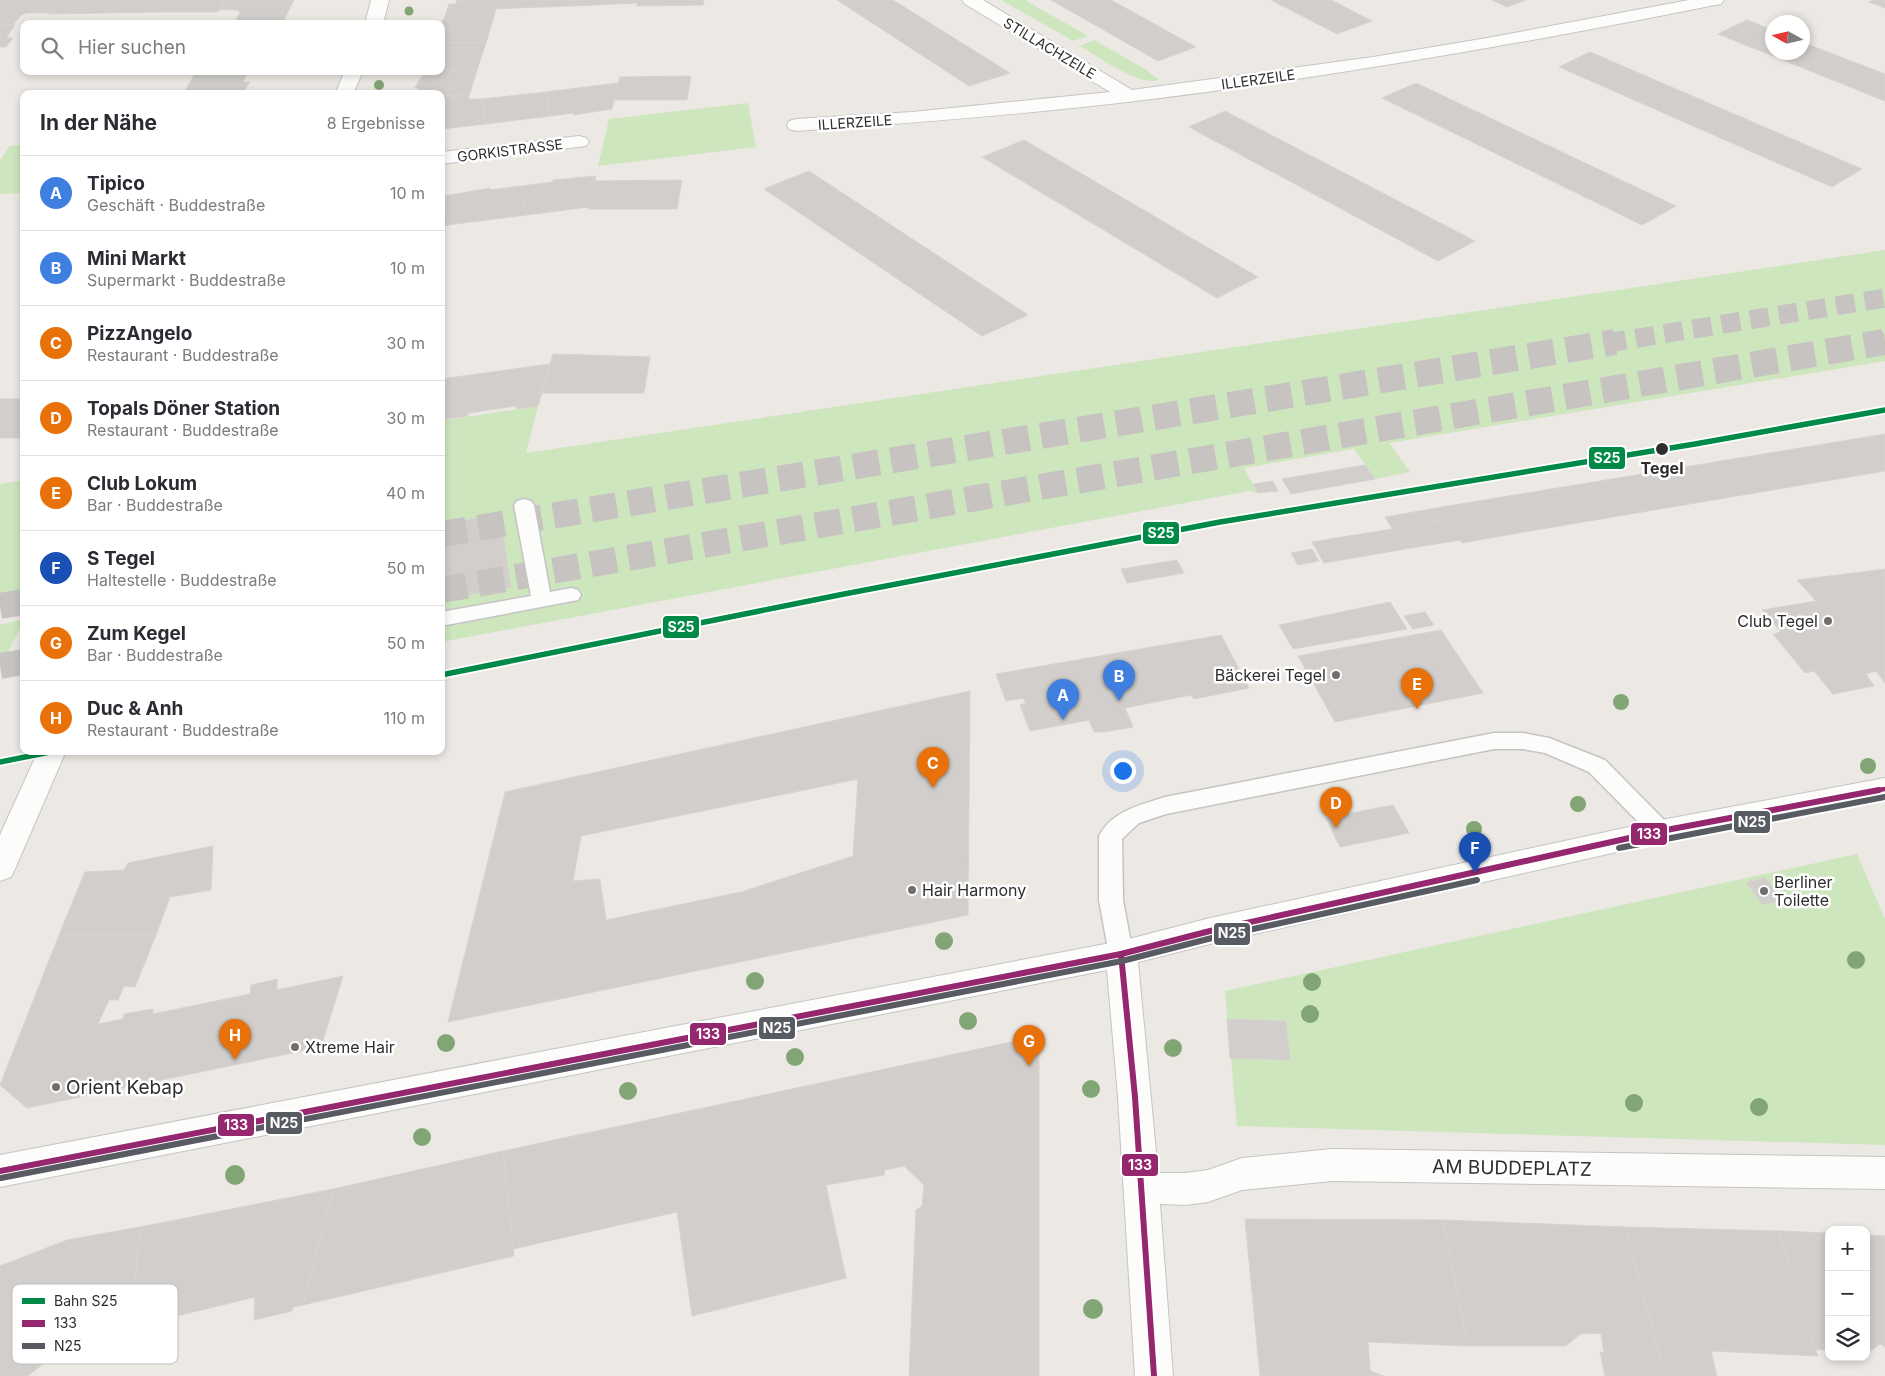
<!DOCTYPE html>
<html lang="de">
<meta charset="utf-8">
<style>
:root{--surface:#fff;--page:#f7f7f7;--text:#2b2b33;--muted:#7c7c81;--line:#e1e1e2;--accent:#0b8043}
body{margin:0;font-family:Inter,sans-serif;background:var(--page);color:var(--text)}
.controls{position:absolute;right:15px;bottom:15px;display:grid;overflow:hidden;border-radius:10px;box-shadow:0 2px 8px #0003}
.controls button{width:45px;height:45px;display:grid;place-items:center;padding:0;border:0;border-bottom:1px solid var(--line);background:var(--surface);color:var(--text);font:25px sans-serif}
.compass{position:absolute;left:1765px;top:15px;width:45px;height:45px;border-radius:50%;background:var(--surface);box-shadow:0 2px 8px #0003;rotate:278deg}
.you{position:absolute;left:1122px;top:770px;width:18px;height:18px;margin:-12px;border:4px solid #fff;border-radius:50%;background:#1a73e8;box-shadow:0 0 0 8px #1a73e833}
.badge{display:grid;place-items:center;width:32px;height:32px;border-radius:50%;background:var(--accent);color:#fff;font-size:16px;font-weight:700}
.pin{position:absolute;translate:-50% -41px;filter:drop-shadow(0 1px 2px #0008)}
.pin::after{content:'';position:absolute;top:26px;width:18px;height:15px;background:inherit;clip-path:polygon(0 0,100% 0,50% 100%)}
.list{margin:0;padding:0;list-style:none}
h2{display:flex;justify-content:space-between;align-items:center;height:65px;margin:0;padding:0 20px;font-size:21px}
h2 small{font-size:16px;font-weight:400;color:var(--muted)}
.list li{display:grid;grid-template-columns:32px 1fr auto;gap:15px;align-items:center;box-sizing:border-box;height:75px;padding:0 20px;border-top:1px solid var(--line)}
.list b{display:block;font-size:19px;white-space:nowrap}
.list p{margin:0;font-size:16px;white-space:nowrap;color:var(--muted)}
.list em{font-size:16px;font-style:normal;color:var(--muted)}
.icon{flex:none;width:28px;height:28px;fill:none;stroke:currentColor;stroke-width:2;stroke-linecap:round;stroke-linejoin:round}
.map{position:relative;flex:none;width:1885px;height:1376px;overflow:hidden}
.search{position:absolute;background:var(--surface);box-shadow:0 2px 8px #0003;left:20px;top:20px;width:425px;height:55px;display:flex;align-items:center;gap:12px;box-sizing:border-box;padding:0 18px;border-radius:10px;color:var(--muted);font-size:19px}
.panel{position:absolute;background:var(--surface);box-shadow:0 2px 8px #0003;left:20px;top:90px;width:425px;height:665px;border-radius:10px}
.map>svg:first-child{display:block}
.green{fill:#cee6be}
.building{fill:#d1cecb;stroke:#d7d4d0;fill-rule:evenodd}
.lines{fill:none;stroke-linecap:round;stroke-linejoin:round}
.highway-tunnel-far1{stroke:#c6c3c0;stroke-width:19;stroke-dasharray:19 10;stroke-linecap:butt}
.highway-tunnel{stroke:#c6c3c0;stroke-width:26;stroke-dasharray:26 12;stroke-linecap:butt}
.lane-casing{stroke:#c5c4c5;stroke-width:3}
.street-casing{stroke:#c5c4c5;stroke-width:2}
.secondary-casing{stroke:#c5c4c5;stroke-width:2}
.lane{fill:#fcfcfb;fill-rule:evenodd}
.street{fill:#fcfcfb;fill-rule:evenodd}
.secondary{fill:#fcfcfb;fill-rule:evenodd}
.bus-1-far1-casing{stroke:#fff;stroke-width:8}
.bus-1-casing{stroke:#fff;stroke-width:10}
.bus-2-casing{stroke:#fff;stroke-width:10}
.bus-1-far1{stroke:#95276e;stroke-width:4.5}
.bus-1{stroke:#95276e;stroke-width:6}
.bus-2{stroke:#595b62;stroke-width:6}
.rail-1-casing{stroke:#fff;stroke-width:9}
.rail-1{stroke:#018a47;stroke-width:5.5}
.tree{fill:#82a575}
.stop-dot{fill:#2e2e2e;stroke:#fff;stroke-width:2}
.poi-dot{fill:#706f6e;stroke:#fff;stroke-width:2}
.labels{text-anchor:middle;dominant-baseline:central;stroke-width:5;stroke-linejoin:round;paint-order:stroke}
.far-street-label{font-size:14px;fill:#2e2e2e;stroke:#fff}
.stop-label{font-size:16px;font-weight:bold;fill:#2e2e2e;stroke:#fff}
.poi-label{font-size:16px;fill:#2e2e2e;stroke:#fff;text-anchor:start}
.near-poi-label{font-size:19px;fill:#2e2e2e;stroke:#fff;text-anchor:start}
.near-street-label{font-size:19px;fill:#2e2e2e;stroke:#fff}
.key{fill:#fff;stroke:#c0c0c0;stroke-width:1}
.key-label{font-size:14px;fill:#2e2e2e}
.line-badge{stroke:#fff;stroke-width:2}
.badge-label{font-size:14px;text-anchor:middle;font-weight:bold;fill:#fff}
</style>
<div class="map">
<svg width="1885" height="1376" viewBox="0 0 1885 1376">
<rect width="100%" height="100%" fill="#ece8e4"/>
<g class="green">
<polygon points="1001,0 1025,0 1088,36 1073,41"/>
<path d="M 1094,40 L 1145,69 L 1159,80 C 1140,87 1097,56 1080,46 Z"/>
<polygon points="748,103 756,147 598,166 609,119"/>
<polygon points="24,145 24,193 0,194 0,160 10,146"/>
<polygon points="1885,250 1885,361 1389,443 1410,472 1375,479 1354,449 1244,468 1258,493 1249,491 441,642 441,600 511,587 500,514 441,524 441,421 538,406 526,453"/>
<polygon points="24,480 24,591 0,595 0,484"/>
<polygon points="24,619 24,620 0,669 0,625"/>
<polygon points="1857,854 1885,919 1885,1145 1237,1126 1225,991"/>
</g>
<g class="building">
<polygon points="0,0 59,0 50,13 27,13 21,15 13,25 0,25"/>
<polygon points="59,0 115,0 106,13 49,14"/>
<polygon points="115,0 169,0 161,12 106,13"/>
<polygon points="169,0 225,0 218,12 161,12"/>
<polygon points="225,0 294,0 282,24 234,24 240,13 238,10 220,10"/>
<polygon points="457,0 516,0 514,8 496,9 494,16 445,16 449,4 456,4"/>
<polygon points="516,0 572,0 571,6 514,8"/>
<polygon points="572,0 638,0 637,3 571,6"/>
<polygon points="638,0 704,0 703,5 637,6"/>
<polygon points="837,0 893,0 1010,73 969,86"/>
<polygon points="1051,0 1111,0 1196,47 1158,61"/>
<polygon points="1271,0 1331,0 1372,21 1337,34"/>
<polygon points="1492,0 1526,0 1507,7"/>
<polygon points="1872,0 1885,0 1885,8 1869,2"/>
<polygon points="445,16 494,16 486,43 441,43 441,25"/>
<polygon points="1747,20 1772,30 1772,52 1802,52 1802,42 1885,74 1885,101 1718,34"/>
<polygon points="0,25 15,25 6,38 13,38 6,47 0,47"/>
<polygon points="441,43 486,43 477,70 441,71"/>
<polygon points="1590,52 1862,169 1832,187 1559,67"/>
<polygon points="477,70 469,96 416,94 419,88 415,88 425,71"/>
<polygon points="196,71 248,71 243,82 250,82 247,86 187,88"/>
<polygon points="691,76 687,100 614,100 620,77"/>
<polygon points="618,83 612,109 574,115 573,113 550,116 546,92"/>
<polygon points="1416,83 1676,206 1642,225 1382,98"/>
<polygon points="247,86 244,92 238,92 237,94 183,94 187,88"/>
<polygon points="546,92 550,116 486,124 482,99"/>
<polygon points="441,96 469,96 468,99 482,99 486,124 441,129"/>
<polygon points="1225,111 1475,241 1438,261 1189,127"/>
<polygon points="1024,140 1258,277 1217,298 982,157"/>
<polygon points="809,171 1028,315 982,336 764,189"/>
<polygon points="596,176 589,207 526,215 521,186 553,182 553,180"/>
<polygon points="682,180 677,209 588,209 594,181"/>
<polygon points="521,186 526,215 448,225 445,196 490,188 490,190"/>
<polygon points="441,196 445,196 448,225 441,226"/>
<polygon points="553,354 650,357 644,393 542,393"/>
<polygon points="550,364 538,406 516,409 516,406 468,413 468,416 441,420 441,379"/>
<polygon points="24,396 24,438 0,438 0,399 20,399"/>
<polygon points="1885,434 1885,471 1524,532 1506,509 1456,518 1448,506"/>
<polygon points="1365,465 1375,479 1291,494 1282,479"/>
<polygon points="1711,477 1720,487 1694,492 1685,481"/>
<polygon points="1273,481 1278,491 1258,493 1253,484"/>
<polygon points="1448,506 1456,518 1403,526 1417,547 1405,549 1385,517"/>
<polygon points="1506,509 1524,532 1473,541 1456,518"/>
<polygon points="500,514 511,587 441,600 441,524"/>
<polygon points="1456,518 1473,541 1462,543 1460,540 1417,547 1403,526"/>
<polygon points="1392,529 1405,549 1324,563 1312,542"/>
<polygon points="1312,549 1319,561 1298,565 1291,553"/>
<polygon points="1177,560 1184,573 1127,583 1121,569"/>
<polygon points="1885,569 1885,683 1876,671 1866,674 1874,686 1833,694 1814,671 1805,673 1773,634 1781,632 1762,610 1816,601 1797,580"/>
<polygon points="1390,602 1407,629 1293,649 1279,625"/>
<polygon points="1425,612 1434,625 1413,629 1404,616"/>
<polygon points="1441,630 1483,693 1335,722 1298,656"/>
<polygon points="1221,635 1249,688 1194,699 1191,695 1125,708 1133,727 1104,732 1094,732 1089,720 1030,731 1020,705 1026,703 1023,698 1006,701 996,674"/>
<path d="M 970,691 L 968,915 L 448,1022 L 505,792 ZM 858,779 L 853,856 L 741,892 L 606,920 L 600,879 L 573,881 L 581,836 Z"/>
<polygon points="1393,805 1409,833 1340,847 1326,818"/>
<polygon points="213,846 211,890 170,897 156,935 59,935 85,872 124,870 128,863"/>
<polygon points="1765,878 1782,900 1763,905 1746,882"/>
<polygon points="59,935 156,935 135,987 124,986 118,1000 109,1000 98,1024 123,1019 124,1014 153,1009 153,1014 250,994 251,985 277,979 277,990 343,976 321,1047 27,1108 0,1085"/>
<polygon points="1227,1019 1286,1021 1290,1060 1230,1058"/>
<polygon points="1039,1036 1039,1376 909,1376 916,1210 922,1206 924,1185 904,1166 885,1170 884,1175 826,1185 846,1278 692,1316 677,1212 513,1249 503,1151"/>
<polygon points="503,1151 514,1256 303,1305 333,1189"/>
<polygon points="333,1189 303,1305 293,1307 292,1311 254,1320 255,1297 131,1327 140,1227"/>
<polygon points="1245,1219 1443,1220 1468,1346 1368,1342 1370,1371 1384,1376 1260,1376"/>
<polygon points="1443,1220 1625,1227 1665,1376 1605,1376 1600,1352 1604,1353 1601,1333 1580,1334 1566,1346 1468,1346"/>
<polygon points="140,1227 131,1327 70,1342 28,1376 0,1376 0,1266 67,1240"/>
<polygon points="1625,1227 1779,1231 1818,1356 1711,1351 1717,1376 1665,1376"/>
<polygon points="1779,1231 1829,1233 1829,1350 1815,1349"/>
<polygon points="1866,1235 1885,1236 1885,1347 1880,1344 1868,1353"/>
</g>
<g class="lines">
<g class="highway-tunnel-far1">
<polyline points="1607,343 1885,298"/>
<polyline points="1877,343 1885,342"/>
</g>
<g class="highway-tunnel">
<polyline points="441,534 1615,342"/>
<polyline points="441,590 1884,342"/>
<polyline points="0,606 24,602"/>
<polyline points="0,666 24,662"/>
</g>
<g class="lane-casing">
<g id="lane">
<polygon points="524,499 531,501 534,505 550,592 571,588 578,590 581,595 578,600 441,626 441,612 531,596 514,505 517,501"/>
<path d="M 1494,733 L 1523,733 L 1549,738 L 1605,760 L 1669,825 L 1672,831 L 1669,837 L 1661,840 L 1653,837 L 1589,772 L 1545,753 L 1523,749 L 1494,749 L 1166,814 L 1139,823 L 1122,839 L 1123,900 L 1133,954 L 1130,961 L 1121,964 L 1112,961 L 1109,954 L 1099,900 L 1099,836 C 1112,811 1140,805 1165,797 Z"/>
</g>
</g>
<g class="street-casing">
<g id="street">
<path d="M 962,0 L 983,0 L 1132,90 L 1373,57 L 1487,38 L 1689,0 L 1724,0 L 1721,4 L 1715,5 C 1526,43 1336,76 1144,100 C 1029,114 912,123 796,131 L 789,129 L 787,125 L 789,121 L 796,119 L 912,112 L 1110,92 L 965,4 Z"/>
<polygon points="579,136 586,138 589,142 586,146 441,164 441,152"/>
<polygon points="1885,778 1885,800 1661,842 1210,944 1138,962 1158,1173 1185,1173 1208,1170 1242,1158 1332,1149 1885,1157 1885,1189 1332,1181 1242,1190 1208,1202 1185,1205 1160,1204 1173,1376 1135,1376 1118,1097 1107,970 0,1187 0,1155 1121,941 1210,918 1661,820"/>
</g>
</g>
<g class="secondary-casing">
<g id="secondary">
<polygon points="371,0 389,0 383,24 365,24"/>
<polygon points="345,71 363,71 353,94 335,94"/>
<polygon points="38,751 66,751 15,869 11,877 0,881 0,835"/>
</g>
</g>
<use href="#lane" class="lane"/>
<use href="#street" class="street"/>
<use href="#secondary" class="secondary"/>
<g class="bus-1-far1-casing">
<polyline id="bus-1-far1" points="1873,791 1885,789"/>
</g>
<g class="bus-1-casing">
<g id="bus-1">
<polyline points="1121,954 1135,1097 1154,1376"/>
<polyline points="0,1171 1121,954 1210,931 1661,831 1879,790"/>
</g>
</g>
<g class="bus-2-casing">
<g id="bus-2">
<polyline points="1619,848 1885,797"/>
<polyline points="1,1178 1122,961 1212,938 1477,880"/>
</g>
</g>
<use href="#bus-1-far1" class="bus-1-far1"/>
<use href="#bus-1" class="bus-1"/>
<use href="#bus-2" class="bus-2"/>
<g class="rail-1-casing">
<g id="rail-1">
<polyline points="441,675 839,595 1220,522 1695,444 1885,410"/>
<polyline points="0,762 55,751"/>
</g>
</g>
<use href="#rail-1" class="rail-1"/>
</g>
<g class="tree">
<circle cx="409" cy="11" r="4.5"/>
<circle cx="379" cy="85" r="5"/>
<circle cx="1621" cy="702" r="8"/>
<circle cx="1868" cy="766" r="8"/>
<circle cx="1578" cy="804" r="8"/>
<circle cx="1474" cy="829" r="8"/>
<circle cx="944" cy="941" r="9"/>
<circle cx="1856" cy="960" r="9"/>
<circle cx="755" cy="981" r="9"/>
<circle cx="1312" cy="982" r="9"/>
<circle cx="1310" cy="1014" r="9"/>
<circle cx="968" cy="1021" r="9"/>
<circle cx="446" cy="1043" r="9"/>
<circle cx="1173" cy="1048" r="9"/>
<circle cx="795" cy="1057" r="9"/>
<circle cx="1091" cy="1089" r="9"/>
<circle cx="628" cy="1091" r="9"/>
<circle cx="1634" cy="1103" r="9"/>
<circle cx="1759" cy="1107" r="9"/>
<circle cx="422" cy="1137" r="9"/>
<circle cx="235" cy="1175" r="10"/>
<circle cx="1093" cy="1309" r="10"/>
</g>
<circle class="stop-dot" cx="1662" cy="449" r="7"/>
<g class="poi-dot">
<circle cx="1828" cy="621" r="5"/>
<circle cx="1336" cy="675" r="5"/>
<circle cx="912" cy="890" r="5"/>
<circle cx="1764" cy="891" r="5"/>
<circle cx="295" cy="1047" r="5"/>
<circle cx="56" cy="1087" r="5"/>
</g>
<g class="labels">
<g class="far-street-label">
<text transform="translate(1050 48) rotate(31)">STILLACHZEILE</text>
<text transform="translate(1258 79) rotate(-8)">ILLERZEILE</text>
<text transform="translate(855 122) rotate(-4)">ILLERZEILE</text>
<text transform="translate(510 150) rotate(-7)">GORKISTRASSE</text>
</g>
<g class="stop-label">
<text x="1662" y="468">Tegel</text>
</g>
<g class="poi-label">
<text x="1818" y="621" text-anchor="end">Club Tegel</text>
<text x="1326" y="675" text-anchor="end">Bäckerei Tegel</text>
<text x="1774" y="882">Berliner<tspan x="1774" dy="18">Toilette</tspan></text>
<text x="922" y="890">Hair Harmony</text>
<text x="305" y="1047">Xtreme Hair</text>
</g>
<g class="near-poi-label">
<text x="66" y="1087">Orient Kebap</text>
</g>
<g class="near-street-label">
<text transform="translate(1512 1168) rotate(1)">AM BUDDEPLATZ</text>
</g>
</g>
<rect x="12" y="1284" width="166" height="80" rx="8" class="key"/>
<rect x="22" y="1298" width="23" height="6" fill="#018a47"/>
<rect x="22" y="1320" width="23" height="7" fill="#95276e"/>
<rect x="22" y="1343" width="23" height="6" fill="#595b62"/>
<g class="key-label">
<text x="54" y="1306">Bahn S25</text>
<text x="54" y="1328">133</text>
<text x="54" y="1351">N25</text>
</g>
<g class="line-badge">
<rect x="1588" y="446" width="38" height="24" rx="5" fill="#018a47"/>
<rect x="1142" y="521" width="38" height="24" rx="5" fill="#018a47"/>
<rect x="662" y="615" width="38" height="24" rx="5" fill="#018a47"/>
<rect x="1733" y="810" width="38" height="24" rx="5" fill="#595b62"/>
<rect x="1630" y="822" width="38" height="24" rx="5" fill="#95276e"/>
<rect x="1213" y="922" width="38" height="24" rx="5" fill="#595b62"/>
<rect x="758" y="1016" width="38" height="24" rx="5" fill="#595b62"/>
<rect x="689" y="1022" width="38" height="24" rx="5" fill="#95276e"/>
<rect x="265" y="1111" width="38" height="24" rx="5" fill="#595b62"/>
<rect x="217" y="1113" width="38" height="24" rx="5" fill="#95276e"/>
<rect x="1121" y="1153" width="38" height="24" rx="5" fill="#95276e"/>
</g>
<g class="badge-label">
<text x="1607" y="463">S25</text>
<text x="1161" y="538">S25</text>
<text x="681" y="632">S25</text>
<text x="1752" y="827">N25</text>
<text x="1649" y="839">133</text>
<text x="1232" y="938">N25</text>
<text x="777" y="1033">N25</text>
<text x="708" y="1039">133</text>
<text x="284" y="1128">N25</text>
<text x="236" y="1130">133</text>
<text x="1140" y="1170">133</text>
</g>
</svg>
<div class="controls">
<button>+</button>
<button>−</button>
<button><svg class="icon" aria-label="layers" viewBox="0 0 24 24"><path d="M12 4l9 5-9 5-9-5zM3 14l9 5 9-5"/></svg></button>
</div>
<svg class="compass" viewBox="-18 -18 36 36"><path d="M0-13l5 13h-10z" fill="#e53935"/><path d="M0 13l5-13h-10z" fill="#7c7c81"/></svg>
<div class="you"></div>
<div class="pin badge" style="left:1063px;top:720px;background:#3f7fe0">A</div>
<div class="pin badge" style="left:1119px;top:701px;background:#3f7fe0">B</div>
<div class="pin badge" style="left:933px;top:788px;background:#e8710a">C</div>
<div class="pin badge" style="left:1336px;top:828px;background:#e8710a">D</div>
<div class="pin badge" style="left:1417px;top:709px;background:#e8710a">E</div>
<div class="pin badge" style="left:1475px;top:873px;background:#1a4fb4">F</div>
<div class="pin badge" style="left:1029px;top:1066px;background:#e8710a">G</div>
<div class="pin badge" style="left:235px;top:1060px;background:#e8710a">H</div>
<div class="search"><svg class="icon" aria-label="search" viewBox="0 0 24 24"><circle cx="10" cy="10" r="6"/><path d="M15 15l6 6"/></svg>Hier suchen</div>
<section class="panel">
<h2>In der Nähe<small>8 Ergebnisse</small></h2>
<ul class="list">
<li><span class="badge" style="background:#3f7fe0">A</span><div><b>Tipico</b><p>Geschäft · Buddestraße</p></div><em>10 m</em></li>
<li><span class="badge" style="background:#3f7fe0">B</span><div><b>Mini Markt</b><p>Supermarkt · Buddestraße</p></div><em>10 m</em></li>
<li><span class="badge" style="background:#e8710a">C</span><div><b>PizzAngelo</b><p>Restaurant · Buddestraße</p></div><em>30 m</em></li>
<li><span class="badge" style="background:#e8710a">D</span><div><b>Topals Döner Station</b><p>Restaurant · Buddestraße</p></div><em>30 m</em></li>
<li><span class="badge" style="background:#e8710a">E</span><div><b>Club Lokum</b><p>Bar · Buddestraße</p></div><em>40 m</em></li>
<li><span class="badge" style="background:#1a4fb4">F</span><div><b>S Tegel</b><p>Haltestelle · Buddestraße</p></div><em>50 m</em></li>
<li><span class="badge" style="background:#e8710a">G</span><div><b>Zum Kegel</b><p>Bar · Buddestraße</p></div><em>50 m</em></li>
<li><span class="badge" style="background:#e8710a">H</span><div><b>Duc &amp; Anh</b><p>Restaurant · Buddestraße</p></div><em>110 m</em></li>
</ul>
</section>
</div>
